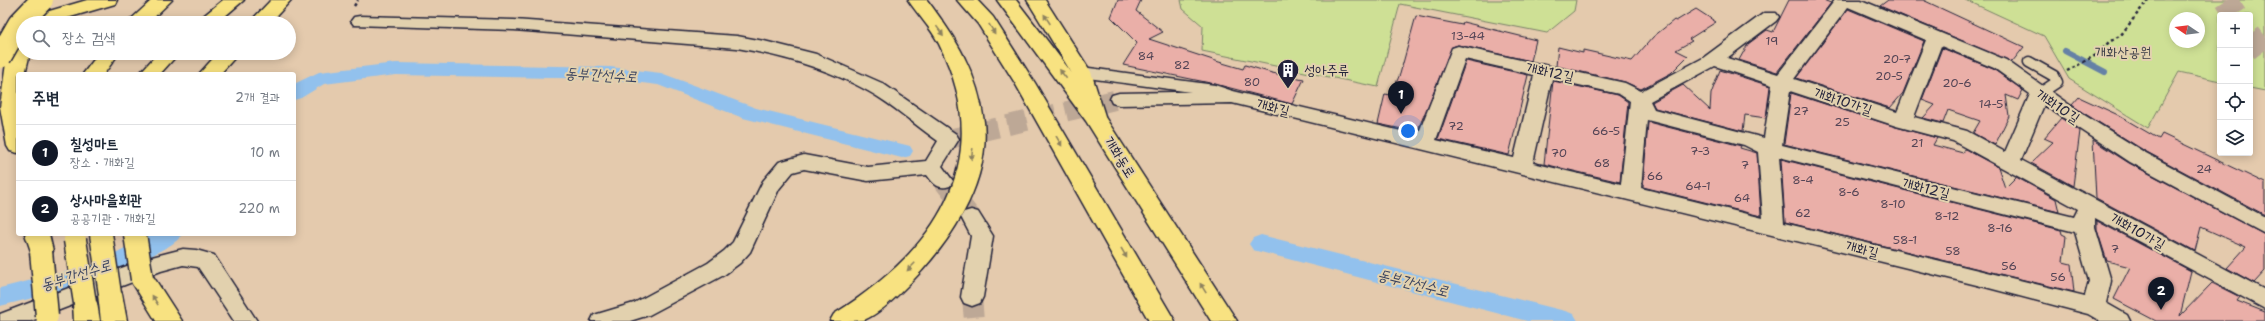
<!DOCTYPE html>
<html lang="ko">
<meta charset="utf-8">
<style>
:root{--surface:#fff;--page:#f6f6f7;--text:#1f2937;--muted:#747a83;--line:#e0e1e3;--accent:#111827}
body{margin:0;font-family:"Shantell Sans","Poor Story",sans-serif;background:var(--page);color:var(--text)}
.controls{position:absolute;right:12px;top:12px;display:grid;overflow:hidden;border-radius:4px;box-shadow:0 2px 10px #0003}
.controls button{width:36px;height:36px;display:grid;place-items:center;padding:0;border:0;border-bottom:1px solid var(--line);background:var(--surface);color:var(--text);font:20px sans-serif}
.compass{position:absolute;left:2169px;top:12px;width:36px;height:36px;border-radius:50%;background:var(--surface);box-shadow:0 2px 10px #0003;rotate:283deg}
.you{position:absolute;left:1408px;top:131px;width:14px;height:14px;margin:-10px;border:3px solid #fff;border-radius:50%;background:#1a73e8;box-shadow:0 0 0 6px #1a73e833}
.badge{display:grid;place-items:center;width:26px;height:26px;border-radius:50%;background:var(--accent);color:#fff;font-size:13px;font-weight:700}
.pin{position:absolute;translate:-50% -33px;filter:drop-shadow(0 1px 2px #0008)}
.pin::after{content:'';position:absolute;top:21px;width:14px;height:12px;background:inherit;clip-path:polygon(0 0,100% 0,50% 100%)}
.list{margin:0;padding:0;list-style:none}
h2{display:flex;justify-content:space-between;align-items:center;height:52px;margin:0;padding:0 16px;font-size:17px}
h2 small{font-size:13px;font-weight:400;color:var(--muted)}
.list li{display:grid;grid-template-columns:26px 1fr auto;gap:12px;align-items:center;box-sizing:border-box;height:56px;padding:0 16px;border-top:1px solid var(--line)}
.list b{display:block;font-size:15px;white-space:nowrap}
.list p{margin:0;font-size:13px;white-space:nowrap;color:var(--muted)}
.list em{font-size:13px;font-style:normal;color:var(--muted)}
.icon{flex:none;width:22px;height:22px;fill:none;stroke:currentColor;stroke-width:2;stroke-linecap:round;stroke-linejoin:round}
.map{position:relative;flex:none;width:2265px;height:321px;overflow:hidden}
.search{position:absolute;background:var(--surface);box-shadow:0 2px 10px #0003;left:16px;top:16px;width:280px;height:44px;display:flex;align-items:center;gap:10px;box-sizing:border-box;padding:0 14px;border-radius:22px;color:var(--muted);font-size:15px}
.panel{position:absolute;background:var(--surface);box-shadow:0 2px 10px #0003;left:16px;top:72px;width:280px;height:164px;border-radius:4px}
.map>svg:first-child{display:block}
.green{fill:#cee095;stroke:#788168;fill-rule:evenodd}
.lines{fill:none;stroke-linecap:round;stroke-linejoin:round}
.stream{stroke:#6581a6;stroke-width:6}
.canal{fill:#92c1ed;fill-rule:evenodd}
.building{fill:#eaafa8;stroke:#22223b}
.street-tunnel{stroke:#bda896;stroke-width:20;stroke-dasharray:20 10;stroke-linecap:butt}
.highway-tunnel{stroke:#bda896;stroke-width:22;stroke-dasharray:22 11;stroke-linecap:butt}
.lane-casing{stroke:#22223b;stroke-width:13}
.street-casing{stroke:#22223b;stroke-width:3}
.primary-casing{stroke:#22223b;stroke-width:3}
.highway-casing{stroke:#22223b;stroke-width:3}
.path{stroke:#22223b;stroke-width:2.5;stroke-dasharray:3 3;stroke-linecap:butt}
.lane{stroke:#e2d1ae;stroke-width:10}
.street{fill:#e2d1ae;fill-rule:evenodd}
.primary{fill:#f8e281;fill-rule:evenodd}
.highway{fill:#f8e281;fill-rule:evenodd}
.highway-bridge-casing{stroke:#22223b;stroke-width:25;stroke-linecap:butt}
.highway-bridge{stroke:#f8e281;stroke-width:22}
.oneway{fill:#8d825e}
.labels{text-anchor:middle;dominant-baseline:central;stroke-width:4;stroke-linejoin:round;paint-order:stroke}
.number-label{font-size:12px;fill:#544556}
.park-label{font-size:14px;fill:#3c3e48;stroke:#e2d1ae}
.poi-label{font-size:14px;fill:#22223b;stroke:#e2d1ae;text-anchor:start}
.street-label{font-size:14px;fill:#22223b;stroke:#e2d1ae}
.water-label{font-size:15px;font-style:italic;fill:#38425f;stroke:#e2d1ae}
</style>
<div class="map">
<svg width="2265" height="321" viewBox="0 0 2265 321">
<rect width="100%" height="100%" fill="#e4caad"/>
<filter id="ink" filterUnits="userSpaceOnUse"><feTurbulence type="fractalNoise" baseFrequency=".025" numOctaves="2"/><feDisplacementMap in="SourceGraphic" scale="8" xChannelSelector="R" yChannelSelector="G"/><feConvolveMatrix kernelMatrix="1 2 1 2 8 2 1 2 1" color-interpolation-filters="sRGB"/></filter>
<g filter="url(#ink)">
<g class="green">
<polygon points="1181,0 1576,0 1574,11 1547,33 1400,4 1378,87 1202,51 1203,26 1183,9"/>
<path d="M 1966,0 L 2265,0 L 2265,91 L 2250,88 L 2250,15 L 2220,15 L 2220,81 L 2179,72 L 2148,128 L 2069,79 L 2044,36 ZM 2175,18 L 2199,18 L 2199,42 L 2175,42 Z"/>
</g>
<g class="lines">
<polyline class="stream" points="2065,51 2105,72"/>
<g class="canal">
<polygon points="396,63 610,67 661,73 756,108 902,144 910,146 913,151 910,156 902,158 743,118 658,85 610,79 396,75 324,84 301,98 294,100 294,84 319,72"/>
<path d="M 152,234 L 182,234 C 177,243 167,247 158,252 C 108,282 56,292 0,306 L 0,288 L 92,265 Z"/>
<polygon points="1261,235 1565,311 1574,314 1578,321 1527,321 1253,250 1249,244 1253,238"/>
</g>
</g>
<g class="building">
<polygon points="1118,0 1141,0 1136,11 1163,32 1149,39 1219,62 1243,69 1245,65 1272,73 1304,79 1292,104 1215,84 1123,65 1137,43 1111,17"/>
<polygon points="1789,0 1823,0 1831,3 1777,72 1739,60 1748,44 1767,30 1773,32"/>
<polygon points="1888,0 1923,0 2024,47 2012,62 1880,6"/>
<polygon points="1696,9 1716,22 1689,39 1692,41 1676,50 1688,56 1671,73 1641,89 1625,82 1556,66 1558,47 1583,53 1583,50 1632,61 1653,37 1674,20 1676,21"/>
<polygon points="1848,9 1924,41 1903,93 1890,108 1796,78"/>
<polygon points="1416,16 1462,25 1463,22 1536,40 1531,61 1458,45 1452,47 1417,132 1378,124 1385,94 1391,95 1400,74"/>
<polygon points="1942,48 1993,69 2023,90 2018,100 2006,95 2009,116 1995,145 1973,133 1980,121 1948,110 1943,123 1923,118 1935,105 1922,100"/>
<polygon points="1466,61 1528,75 1509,155 1438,139"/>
<polygon points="1720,70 1770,86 1766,118 1745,115 1743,131 1655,108 1652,102 1683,85 1710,110 1711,94"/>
<polygon points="1553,81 1618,95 1628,102 1620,182 1544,164"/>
<polygon points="1791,93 1896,127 1937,138 1933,145 1963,153 1965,149 1998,167 2005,188 2016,177 2056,199 2059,212 1784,144"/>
<polygon points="2079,97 2116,114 2159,139 2162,134 2265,183 2265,215 2145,151 2082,112 2072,105"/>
<polygon points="2061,118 2080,131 2073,186 2031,163 2053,142 2044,138"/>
<polygon points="1648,122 1741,146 1740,148 1757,153 1761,216 1643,187"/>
<polygon points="2093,140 2129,163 2265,235 2265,271 2254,283 2227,268 2246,247 2201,227 2195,251 2096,198"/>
<polygon points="1781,159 2061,230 2062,234 2066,236 2063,262 2071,264 2074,292 1785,222"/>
<polygon points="2097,221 2191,271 2180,316 2212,283 2240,297 2237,301 2265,312 2265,321 2156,321 2114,299 2130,267 2107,261 2097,230"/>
</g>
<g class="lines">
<g class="street-tunnel">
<polyline points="949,139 1119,99"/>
<polyline points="943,181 971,217"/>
<polyline points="972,297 974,321"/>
</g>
<g class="highway-tunnel">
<polyline points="2226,0 2236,15"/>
<polyline points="2250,34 2265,54"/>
</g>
<g class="lane-casing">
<g id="lane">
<polyline points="2029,62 2054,76 2057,82 2039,94"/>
<polyline points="1081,72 1214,90 1229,95"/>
</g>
</g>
<g class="street-casing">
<g id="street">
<path d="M 1835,0 L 1861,0 L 2006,60 L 2081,113 L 2144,152 L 2265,217 L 2265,234 L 2130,162 L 2044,105 L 2021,160 L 2265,290 L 2265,309 L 2095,218 L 2095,227 L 2111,281 L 2106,303 L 2127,315 L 2130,321 L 2100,321 L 2088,314 L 1985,287 L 1232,103 L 1119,105 L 1112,103 L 1110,99 L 1112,95 L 1119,93 L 1232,91 L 1418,135 L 1452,48 L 1458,46 L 1625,83 L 1641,91 L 1703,58 L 1764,13 L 1776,13 L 1779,17 L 1776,21 L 1727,58 L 1778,74 ZM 1848,7 L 1926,40 L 1897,112 L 1794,79 ZM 1941,46 L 1994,68 L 2030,94 L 2005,152 L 1967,131 L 1914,117 ZM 1465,59 L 1534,75 L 1514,158 L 1436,140 ZM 1715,66 L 1772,85 L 1764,138 L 1654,109 L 1650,101 ZM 1552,79 L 1619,94 L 1630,101 L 1621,184 L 1533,163 ZM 1790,91 L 1896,126 L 1953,141 L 2078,209 L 2074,217 L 1782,145 ZM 1647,120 L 1744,145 L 1758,152 L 1763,218 L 1641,188 ZM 1779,157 L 2075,232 L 2089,281 L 2085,296 L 1784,223 Z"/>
<path d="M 360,16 L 514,20 L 737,36 L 764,41 L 816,54 L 882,83 L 956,134 L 959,139 L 942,166 L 953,181 L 950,186 C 938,190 934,184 927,175 L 868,181 L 804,169 L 793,172 L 779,189 L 750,252 L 740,263 L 724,275 L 649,315 L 630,321 L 591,321 L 594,315 L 634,303 L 708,263 L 724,251 L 733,242 L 763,181 L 779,162 L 804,155 L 868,167 L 926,161 L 938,141 C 915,125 892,104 868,91 C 826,68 783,56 737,48 L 514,30 L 354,25 L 351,21 L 354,17 Z"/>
<polygon points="971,210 978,212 993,236 983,297 980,303 972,306 964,303 961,297 971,236 961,217 964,212"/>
<polygon points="183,249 196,250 214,255 257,321 234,321 198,267 183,265 161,271 31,321 0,321 0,314 148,258"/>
</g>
</g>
<g class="primary-casing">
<g id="primary">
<polygon points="957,0 977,0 993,17 1035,83 1175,321 1149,321 1015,83 978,24"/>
<polygon points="997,0 1016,0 1101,111 1237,321 1211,321 1086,121"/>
</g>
</g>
<g class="highway-casing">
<g id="highway">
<polygon points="87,0 117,0 115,4 50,23 23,23 23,27 19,23 22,19"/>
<polygon points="152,0 172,0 148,23 127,23"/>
<polygon points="223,0 244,0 217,23 195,23"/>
<polygon points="271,0 291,0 270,23 249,23"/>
<path d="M 908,0 L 927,0 C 956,38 978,73 984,122 C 991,186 946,249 902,291 C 891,302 878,314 864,320 C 855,321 840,321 830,321 L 834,314 C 935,251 998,162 939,44 C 931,28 918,15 908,0 Z"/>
<polygon points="1027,0 1045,0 1091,72 1105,116 1101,121 1094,123 1087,121 1083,116 1071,72"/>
<polygon points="23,39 23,53 30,53 25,74 18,74 18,153 10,151 7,146 0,107 6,63 16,41"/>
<polygon points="99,53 119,53 104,74 83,74"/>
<polygon points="158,53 179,53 160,74 139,74"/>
<polygon points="218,53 239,53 220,74 199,74"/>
<polygon points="25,234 49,234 53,251 49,257 41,260 33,257"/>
<polygon points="142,270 151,273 182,321 156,321 130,279 133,273"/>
<polygon points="110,285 119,287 122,294 127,321 101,321 98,294 101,287"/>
<polygon points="85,294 94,296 97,303 100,321 74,321 73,303 76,296"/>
</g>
</g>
<g class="path">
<polyline points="354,6 358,0"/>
<polyline points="2067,71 2098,54 2109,42 2121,35 2147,1 2150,0"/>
</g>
<use href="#lane" class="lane"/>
<use href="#street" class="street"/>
<use href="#primary" class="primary"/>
<use href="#highway" class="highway"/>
<g class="highway-bridge-casing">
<g id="highway-bridge">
<polyline points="0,57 19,24 42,0"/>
<polyline points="101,234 110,294"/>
<polyline points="135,234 142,279"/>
<polyline points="75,240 85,303"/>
<polyline points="41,251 47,316"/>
</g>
</g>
<use href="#highway-bridge" class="highway-bridge"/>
</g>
<defs><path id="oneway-solid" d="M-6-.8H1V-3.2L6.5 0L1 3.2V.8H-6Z"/></defs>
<g class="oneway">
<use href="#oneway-solid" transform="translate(1047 19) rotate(-123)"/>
<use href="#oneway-solid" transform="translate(992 29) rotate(58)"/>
<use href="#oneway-solid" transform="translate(940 31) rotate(54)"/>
<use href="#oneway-solid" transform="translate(1063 74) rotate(-127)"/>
<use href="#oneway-solid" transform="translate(1059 141) rotate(60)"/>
<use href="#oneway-solid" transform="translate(972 154) rotate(98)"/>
<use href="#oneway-solid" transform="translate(1124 253) rotate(60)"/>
<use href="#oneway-solid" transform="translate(911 267) rotate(135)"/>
<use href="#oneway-solid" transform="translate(1203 288) rotate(-122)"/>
<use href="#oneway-solid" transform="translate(155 300) rotate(-121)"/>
</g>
</g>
<defs>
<g id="building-pin" transform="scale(1.15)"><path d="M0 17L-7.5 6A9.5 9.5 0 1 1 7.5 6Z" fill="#22223b" stroke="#e2d1ae"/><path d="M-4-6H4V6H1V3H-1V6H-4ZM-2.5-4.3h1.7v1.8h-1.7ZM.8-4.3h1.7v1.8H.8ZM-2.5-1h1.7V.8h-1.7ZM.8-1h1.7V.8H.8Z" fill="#fff"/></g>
</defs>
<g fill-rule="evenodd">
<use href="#building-pin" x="1288" y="70"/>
</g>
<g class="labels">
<g class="number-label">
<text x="1468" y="36">13-44</text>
<text x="1772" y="41">19</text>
<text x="1146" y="56">84</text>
<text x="1897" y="59">20-7</text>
<text x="1182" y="65">82</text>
<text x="1889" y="76">20-5</text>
<text x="1252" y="82">80</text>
<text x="1957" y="83">20-6</text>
<text x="1991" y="104">14-5</text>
<text x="1801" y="111">27</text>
<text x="1842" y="122">25</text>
<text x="1456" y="126">72</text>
<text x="1606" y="131">66-5</text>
<text x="1917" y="143">21</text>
<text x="1700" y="151">7-3</text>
<text x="1559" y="153">70</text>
<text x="1602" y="163">68</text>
<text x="1745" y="165">7</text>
<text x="2204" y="169">24</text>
<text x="1655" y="176">66</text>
<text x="1803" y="180">8-4</text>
<text x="1698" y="186">64-1</text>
<text x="1849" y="192">8-6</text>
<text x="1742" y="198">64</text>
<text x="1893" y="204">8-10</text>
<text x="1803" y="213">62</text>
<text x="1947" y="216">8-12</text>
<text x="2000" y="228">8-16</text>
<text x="1905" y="240">58-1</text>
<text x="2115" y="249">7</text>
<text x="1953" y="251">58</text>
<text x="2009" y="266">56</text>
<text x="2058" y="277">56</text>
</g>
<g class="park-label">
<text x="2123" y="52">개화산공원</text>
</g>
<g class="poi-label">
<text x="1304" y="70">성아주류</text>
</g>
<g class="street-label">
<text transform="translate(1550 72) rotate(12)">개화12길</text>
<text transform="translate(1843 101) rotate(18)">개화10가길</text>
<text transform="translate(2058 106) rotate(34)">개화10길</text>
<text transform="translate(1273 107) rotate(14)">개화길</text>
<text transform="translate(1120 157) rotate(58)">개화동로</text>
<text transform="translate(1926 188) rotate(14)">개화12길</text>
<text transform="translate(2138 231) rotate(29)">개화10가길</text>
<text transform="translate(1862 249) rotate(14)">개화길</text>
</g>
<g class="water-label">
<text transform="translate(601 75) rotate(3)">동부간선수로</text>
<text transform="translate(76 275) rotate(-17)">동부간선수로</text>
<text transform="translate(1413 283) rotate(14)">동부간선수로</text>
</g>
</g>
</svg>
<div class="controls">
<button>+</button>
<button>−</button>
<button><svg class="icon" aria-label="locate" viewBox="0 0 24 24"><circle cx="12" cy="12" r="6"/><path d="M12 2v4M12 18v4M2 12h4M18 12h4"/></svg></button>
<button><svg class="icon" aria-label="layers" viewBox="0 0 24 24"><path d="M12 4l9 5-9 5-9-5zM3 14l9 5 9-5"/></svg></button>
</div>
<svg class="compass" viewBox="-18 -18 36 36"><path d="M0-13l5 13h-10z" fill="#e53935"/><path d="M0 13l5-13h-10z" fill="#747a83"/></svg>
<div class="you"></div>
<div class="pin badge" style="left:1401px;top:114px">1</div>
<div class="pin badge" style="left:2161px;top:310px">2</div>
<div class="search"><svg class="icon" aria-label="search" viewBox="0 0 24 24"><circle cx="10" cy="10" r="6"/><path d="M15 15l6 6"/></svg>장소 검색</div>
<section class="panel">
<h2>주변<small>2개 결과</small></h2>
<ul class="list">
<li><span class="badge">1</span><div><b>칠성마트</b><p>장소 · 개화길</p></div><em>10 m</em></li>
<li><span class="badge">2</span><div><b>상사마을회관</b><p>공공기관 · 개화길</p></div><em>220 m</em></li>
</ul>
</section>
</div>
